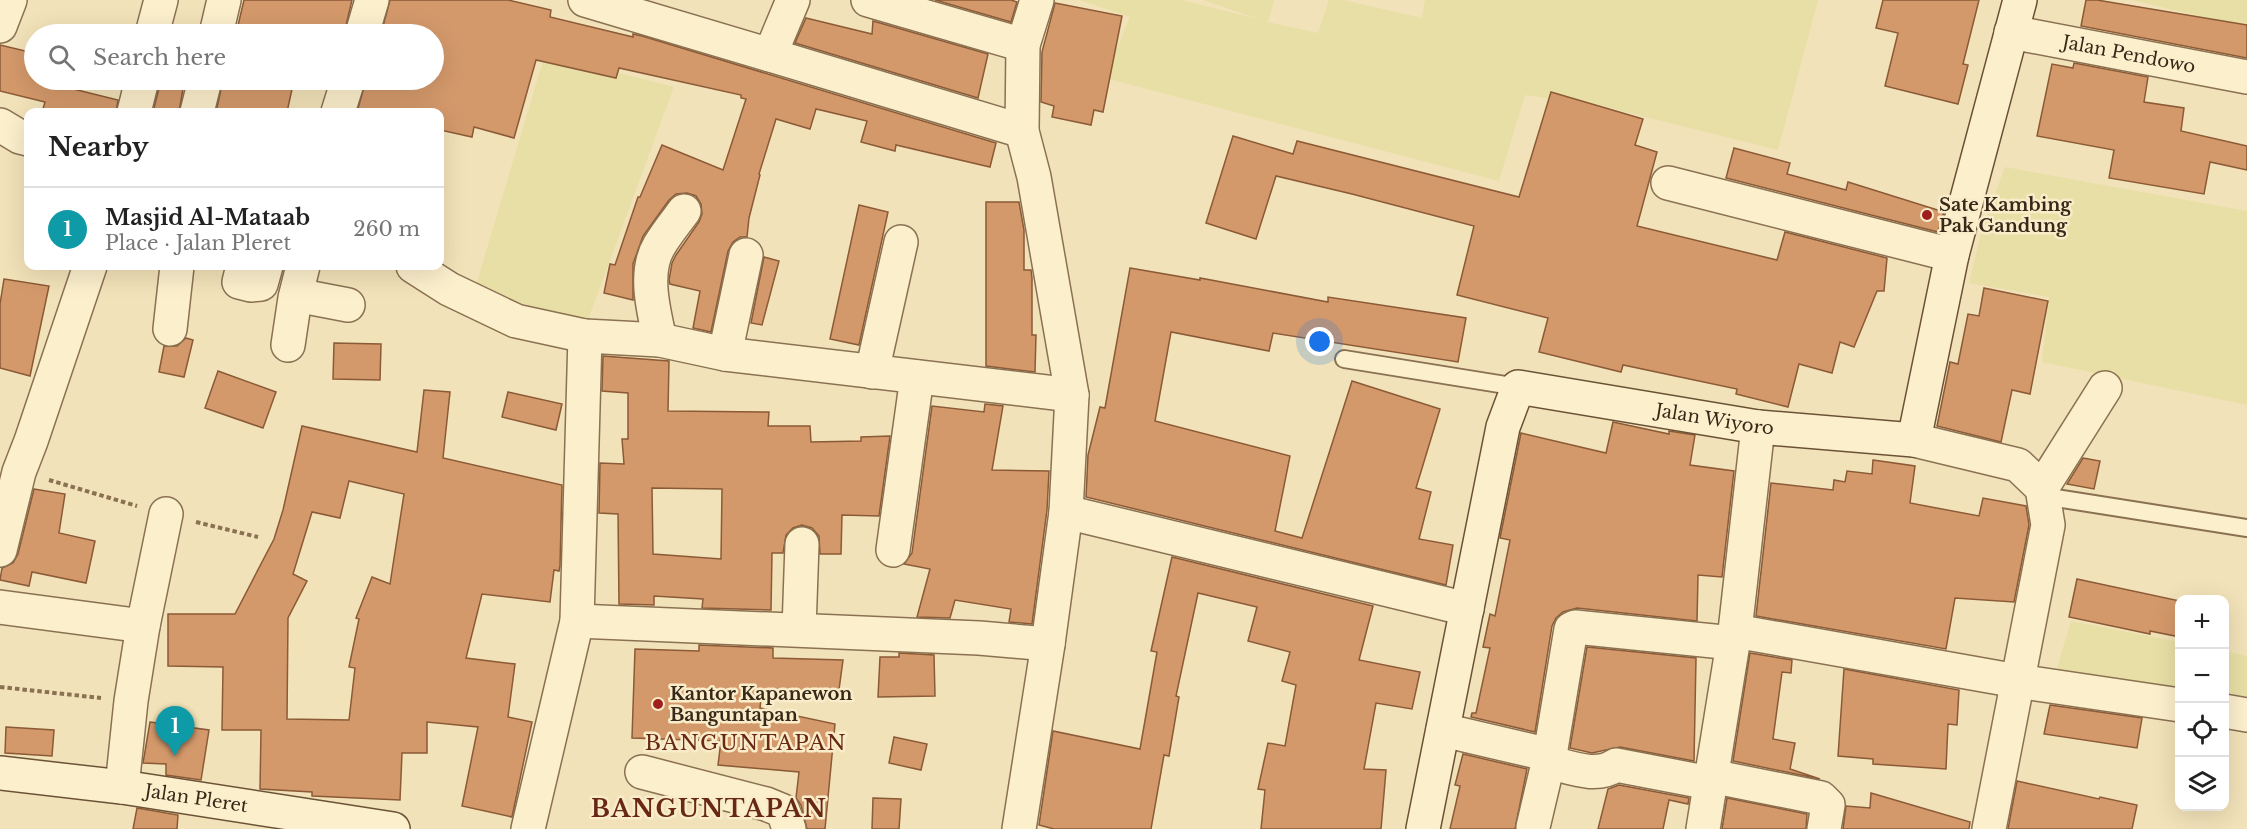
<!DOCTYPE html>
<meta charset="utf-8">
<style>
:root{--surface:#fff;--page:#f6f6f6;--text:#222;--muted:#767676;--line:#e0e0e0;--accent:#9e1f1c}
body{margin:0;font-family:"Libre Baskerville",serif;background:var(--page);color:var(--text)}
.controls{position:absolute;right:18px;bottom:18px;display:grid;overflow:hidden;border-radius:12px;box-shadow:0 6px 24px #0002}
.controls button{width:54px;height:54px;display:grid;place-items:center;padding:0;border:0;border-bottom:2px solid var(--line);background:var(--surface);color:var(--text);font:30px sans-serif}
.you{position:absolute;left:1320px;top:342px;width:21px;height:21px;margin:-15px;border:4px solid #fff;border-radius:50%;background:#1a73e8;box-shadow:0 0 0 9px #1a73e833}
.badge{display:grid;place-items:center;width:39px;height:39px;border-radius:50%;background:var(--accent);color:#fff;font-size:20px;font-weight:700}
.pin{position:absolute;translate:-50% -50px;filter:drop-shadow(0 2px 3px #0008)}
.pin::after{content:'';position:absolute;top:32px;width:21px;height:18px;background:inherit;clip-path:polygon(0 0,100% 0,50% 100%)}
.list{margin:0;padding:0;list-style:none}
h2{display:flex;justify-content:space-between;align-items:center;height:78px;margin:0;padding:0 24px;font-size:26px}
h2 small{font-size:20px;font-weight:400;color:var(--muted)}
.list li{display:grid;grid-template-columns:39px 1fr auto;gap:18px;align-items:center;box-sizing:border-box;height:84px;padding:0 24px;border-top:2px solid var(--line)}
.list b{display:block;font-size:22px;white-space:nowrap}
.list p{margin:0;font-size:20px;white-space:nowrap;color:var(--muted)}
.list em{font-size:20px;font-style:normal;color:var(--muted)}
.icon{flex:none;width:33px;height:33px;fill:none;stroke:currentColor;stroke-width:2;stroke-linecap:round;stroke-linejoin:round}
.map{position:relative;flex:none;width:2247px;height:829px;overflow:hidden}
.search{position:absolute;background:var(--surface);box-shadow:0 6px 24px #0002;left:24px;top:24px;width:420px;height:66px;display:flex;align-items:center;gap:15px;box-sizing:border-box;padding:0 21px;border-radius:33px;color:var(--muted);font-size:22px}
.panel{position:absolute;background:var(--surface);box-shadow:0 6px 24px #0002;left:24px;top:108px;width:420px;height:162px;border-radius:12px}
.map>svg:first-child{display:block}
.farmland{fill:#e8dfa6}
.building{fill:#d4996b;stroke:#8b5a36;stroke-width:1.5;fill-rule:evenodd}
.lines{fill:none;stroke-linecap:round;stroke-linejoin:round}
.lane-casing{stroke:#8a7152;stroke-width:20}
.street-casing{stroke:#8a7152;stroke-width:36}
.secondary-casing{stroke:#6b5236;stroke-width:36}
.path{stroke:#8a7152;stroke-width:4;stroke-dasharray:4.5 3;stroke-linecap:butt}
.lane{stroke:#fcefcc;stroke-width:16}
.street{stroke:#fcefcc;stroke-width:33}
.secondary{stroke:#fcefcc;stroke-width:33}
.poi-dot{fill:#9e1f1c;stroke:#f9ecc9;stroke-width:2}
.labels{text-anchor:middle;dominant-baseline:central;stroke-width:5;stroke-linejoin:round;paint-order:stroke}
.street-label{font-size:18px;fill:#372819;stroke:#f9ecc9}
.poi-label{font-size:18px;font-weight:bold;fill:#372819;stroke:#f9ecc9;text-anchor:start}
.quarter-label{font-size:21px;letter-spacing:1.5px;fill:#682814;stroke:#f9ecc9}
.district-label{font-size:24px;font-weight:bold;letter-spacing:1.5px;fill:#682814;stroke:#f9ecc9}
</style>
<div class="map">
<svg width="2247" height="829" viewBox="0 0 2247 829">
<rect width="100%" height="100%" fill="#f2e2b9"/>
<g class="farmland">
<polygon points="1079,0 1182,0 1258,19 1203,0 1274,0 1268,22 1318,33 1329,0 1343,0 1422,18 1425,0 1818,0 1778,150 1605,107 1525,95 1499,181 1040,61 1041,39 1113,58 1130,17"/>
<polygon points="2131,0 2247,0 2247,27"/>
<polygon points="545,54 674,87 588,320 473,295"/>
<polygon points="2005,167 2247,211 2247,405 2042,362 2049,297 1969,283 1981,233"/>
<polygon points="2071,621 2179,642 2179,715 2050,692"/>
<polygon points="2224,651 2247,656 2247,727 2225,723"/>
</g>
<g class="building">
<polygon points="244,0 352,0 344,34 236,34"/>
<polygon points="390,0 508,0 551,10 550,17 633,37 633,34 642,36 996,143 990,167 896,145 895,151 861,142 867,121 816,109 810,129 776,119 759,174 760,175 749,218 747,237 740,237 733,242 728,251 711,332 693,328 700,291 670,284 669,280 672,263 676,255 699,222 702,214 701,204 696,196 687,193 676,194 669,200 643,236 633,264 633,300 604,293 610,264 615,265 638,197 640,197 662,145 723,170 746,99 741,98 741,95 619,68 616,78 536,60 514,138 474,127 472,137 440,130 440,112 357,112 366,80 434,80 434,34 381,34"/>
<polygon points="935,0 1011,0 1017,2 1011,22"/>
<polygon points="1883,0 1979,0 1963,64 1968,65 1958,104 1885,86 1898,33 1876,28"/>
<polygon points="2086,0 2097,0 2247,25 2247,58 2081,26"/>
<polygon points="1055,3 1122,16 1103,112 1094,110 1091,125 1052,117 1054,106 1041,102 1042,52"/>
<polygon points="806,18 872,34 873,21 988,54 978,98 795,43"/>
<polygon points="0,45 34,53 34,80 67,80 65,87 118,100 116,112 42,112 45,102 0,91"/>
<polygon points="2074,63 2148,77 2144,102 2184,108 2181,131 2247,146 2247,170 2210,162 2204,194 2109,178 2114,150 2037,136 2052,64 2073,68"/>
<polygon points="223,80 294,80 287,112 216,112"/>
<polygon points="160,84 183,89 179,112 153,112"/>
<polygon points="1551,92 1643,119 1635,145 1657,152 1637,226 1777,260 1785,232 1887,258 1884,291 1877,291 1854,347 1840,342 1832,373 1799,364 1788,407 1736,394 1737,389 1623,365 1621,372 1539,352 1548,318 1457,295 1474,226 1352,194 1276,176 1256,239 1206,223 1233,136 1293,154 1297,141 1519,197"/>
<polygon points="1734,148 1790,163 1787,174 1846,190 1848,182 1944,212 1938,232 1726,178"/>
<polygon points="986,202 1019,202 1024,230 1024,270 1031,270 1032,278 1032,335 1036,335 1035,372 986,366"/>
<polygon points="859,205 888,212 859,345 830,339"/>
<polygon points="764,257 779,261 762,325 751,323"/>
<polygon points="1130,268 1200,280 1200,278 1328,302 1328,297 1466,318 1458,362 1273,333 1269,351 1171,332 1155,421 1290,456 1275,531 1302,538 1352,381 1440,409 1416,488 1431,492 1419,539 1453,545 1446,585 1086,497 1088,455 1100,407 1105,408"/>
<polygon points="4,279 49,286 30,376 0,368 0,304"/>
<polygon points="1984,288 2048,301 2030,394 2012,390 2001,442 1937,426 1950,362 1958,364 1968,314 1979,316"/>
<polygon points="186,338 193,340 184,377 159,372 164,346 177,346"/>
<polygon points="334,343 381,344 380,380 333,379"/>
<path d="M 603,356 L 669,361 L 668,411 L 769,412 L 768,426 L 810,426 L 811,442 L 861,441 L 861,437 L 890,436 L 879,516 L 842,515 L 841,554 L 820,554 L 819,536 L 812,528 L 802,525 L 793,528 L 786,535 L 783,553 L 772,553 L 771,610 L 702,608 L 703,599 L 654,596 L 654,605 L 619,604 L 618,514 L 599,513 L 600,463 L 624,464 L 622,439 L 628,439 L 628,393 L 602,391 ZM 652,488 L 722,489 L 721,559 L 653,554 Z"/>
<polygon points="218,371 276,392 263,428 205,408"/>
<path d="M 424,390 L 450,392 L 443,458 L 562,485 L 560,566 L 559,571 L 554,570 L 550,602 L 482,594 L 466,658 L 515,664 L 508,717 L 532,722 L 512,817 L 462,806 L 478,727 L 427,722 L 427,753 L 402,753 L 400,800 L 312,796 L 312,792 L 260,789 L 261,730 L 222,730 L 223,667 L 168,666 L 168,614 L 235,614 L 274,539 L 283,510 L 302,426 L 417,452 ZM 349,481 L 404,494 L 390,584 L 372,577 L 356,618 L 359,619 L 349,667 L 355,668 L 349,720 L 287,719 L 288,618 L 307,581 L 293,574 L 312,512 L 340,518 Z"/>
<polygon points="508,392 562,404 556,430 502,417"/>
<polygon points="985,404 1003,406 992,470 1049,471 1047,510 1032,624 1009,622 1011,609 955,600 950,618 917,617 930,569 904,564 912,553 932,406 984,412"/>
<polygon points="1613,422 1669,434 1669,431 1695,435 1690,465 1734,471 1722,577 1698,575 1697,621 1577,608 1563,612 1556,618 1552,626 1535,732 1471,717 1472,713 1476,713 1490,648 1483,647 1490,614 1495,616 1510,540 1500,538 1521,433 1606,453"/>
<polygon points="2083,458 2100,461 2094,489 2067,484"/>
<polygon points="1873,460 1915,466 1910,503 1979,516 1983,498 2026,506 2029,525 2014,602 1955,598 1946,649 1756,616 1771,483 1833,490 1834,480 1845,482 1847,471 1872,474"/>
<polygon points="34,489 65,494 59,533 95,541 86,583 32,572 29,586 0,580 2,568 13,563 18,554"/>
<polygon points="1172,557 1373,606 1359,660 1420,672 1412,709 1376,703 1364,769 1386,770 1381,829 1261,829 1265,790 1258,789 1268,743 1285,746 1296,685 1282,681 1290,652 1248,641 1257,607 1198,593 1176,696 1179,697 1169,756 1164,755 1151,829 1054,829 1039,825 1053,731 1140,749 1157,652 1151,651"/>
<polygon points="2077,579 2180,601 2180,637 2150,631 2150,634 2069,617"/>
<polygon points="699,645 773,648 773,658 843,660 838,697 761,699 760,708 835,724 825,829 807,829 801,805 796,798 799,772 718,765 721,741 632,738 635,649 699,651"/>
<polygon points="1587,647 1696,658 1694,761 1620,747 1592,753 1570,748"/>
<polygon points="899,653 934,655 935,696 878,697 880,657 899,657"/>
<polygon points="1750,653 1792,660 1791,673 1782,672 1773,739 1795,743 1790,769 1820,779 1733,761"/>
<polygon points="1844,669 1959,690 1957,725 1948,724 1946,769 1873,764 1873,759 1838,756"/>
<polygon points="2050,705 2142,718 2137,748 2044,734"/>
<polygon points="150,722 209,730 201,780 166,775 166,764 143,763"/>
<polygon points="6,727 54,730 52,756 5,753"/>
<polygon points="894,737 927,744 921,770 889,763"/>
<polygon points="1463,754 1527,769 1515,829 1450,829 1460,786 1455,785"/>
<polygon points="2017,781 2099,799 2100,797 2137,805 2132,829 2008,829"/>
<polygon points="1619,785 1689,798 1688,804 1669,800 1663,829 1598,829 1608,789"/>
<polygon points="1871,793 1970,822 1969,829 1843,829 1846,806 1870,808"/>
<polygon points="873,798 901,799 899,829 872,829"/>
<polygon points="1727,798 1807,814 1806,829 1722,829"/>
<polygon points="137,808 178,815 177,829 133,829"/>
</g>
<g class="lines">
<g class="lane-casing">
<g id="lane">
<polyline points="1344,359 1518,387"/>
<polyline points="2043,496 2247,528"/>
</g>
</g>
<g class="street-casing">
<g id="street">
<polyline points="585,0 770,55 793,0"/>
<polyline points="868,0 1023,45"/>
<polyline points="0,26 10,0"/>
<path id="s1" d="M 2011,32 L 2247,77"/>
<polyline points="152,34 161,0"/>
<polyline points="216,34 224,0"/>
<polyline points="362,34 372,0"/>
<polyline points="770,55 1022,131"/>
<polyline points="134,112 142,80"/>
<polyline points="197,112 205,80"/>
<polyline points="338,112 348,80"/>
<polyline points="0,125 20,137 28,139"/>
<polyline points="1668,183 1952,255"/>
<polyline points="243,266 239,282 251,285 261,284 266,266"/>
<polyline points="413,266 449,289 516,321 585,336 660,340 725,354 1072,395"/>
<polyline points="296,295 348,305"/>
<polyline points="170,329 177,266"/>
<path d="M 660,340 C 654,312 643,273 659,246 C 666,234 675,223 684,211"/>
<polyline points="288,345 295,298 303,266"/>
<polyline points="725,354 746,255"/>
<polyline points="872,372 901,242"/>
<polyline points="1914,440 2018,465 2042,488 2048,525 1989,829"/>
<polyline points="2042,488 2105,388"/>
<polyline points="1066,512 1467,609"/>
<polyline points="0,550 19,472 31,441 90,266"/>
<polyline points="893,550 917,377"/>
<polyline points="0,607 143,626"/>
<polyline points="577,621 979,638 1048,644"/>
<polyline points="799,629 802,544"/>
<polyline points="1735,631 2017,681 2180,705"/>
<polyline points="2224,711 2247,715"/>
<polyline points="1443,730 1550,755 1571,629 1575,627 1733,643"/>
<path d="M 1548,762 C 1570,767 1596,779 1616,765 L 1710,783"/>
<polyline points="642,772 766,804 783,811 789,829"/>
<polyline points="1711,776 1821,798 1828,805 1824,829"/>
<polyline points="122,787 131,701 143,626 166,514"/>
<polyline points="1533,827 1550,755"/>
<polyline points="528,829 577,621 585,336"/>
<polyline points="1019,829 1048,644 1066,512 1072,395 1034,177 1022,131 1023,45 1037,0"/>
<polyline points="1703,829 1735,631 1758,427"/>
</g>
</g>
<g class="secondary-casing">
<g id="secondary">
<path id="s2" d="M 0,773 L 122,787 L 393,829"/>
<path id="s3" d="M 1423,829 L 1503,427 L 1518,387 L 1758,427 L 1914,440 L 1952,255 L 2020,0"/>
</g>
</g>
<g class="path">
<polyline points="49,480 137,506"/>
<polyline points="196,522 258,537"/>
<polyline points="0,687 101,698"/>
</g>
<use href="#lane" class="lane"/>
<use href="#street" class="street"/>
<use href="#secondary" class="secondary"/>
</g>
<g class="poi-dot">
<circle cx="1927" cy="215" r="6"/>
<circle cx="658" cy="704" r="6"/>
</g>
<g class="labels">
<g class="street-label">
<text stroke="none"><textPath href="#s1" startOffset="120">Jalan Pendowo</textPath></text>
<text stroke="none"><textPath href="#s3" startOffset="652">Jalan Wiyoro</textPath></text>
<text stroke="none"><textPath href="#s2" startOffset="198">Jalan Pleret</textPath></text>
</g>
<g class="poi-label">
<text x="1939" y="205">Sate Kambing<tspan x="1939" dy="21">Pak Gandung</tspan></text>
<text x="670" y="694">Kantor Kapanewon<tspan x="670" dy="21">Banguntapan</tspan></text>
</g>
<g class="quarter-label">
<text x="746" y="743">BANGUNTAPAN</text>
</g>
<g class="district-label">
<text x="709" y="808">BANGUNTAPAN</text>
</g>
</g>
</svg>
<div class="controls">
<button>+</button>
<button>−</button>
<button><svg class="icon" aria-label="locate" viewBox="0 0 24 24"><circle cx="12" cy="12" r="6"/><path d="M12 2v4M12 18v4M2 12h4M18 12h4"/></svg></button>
<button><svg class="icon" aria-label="layers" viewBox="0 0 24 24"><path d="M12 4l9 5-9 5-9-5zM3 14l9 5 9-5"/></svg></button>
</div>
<div class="you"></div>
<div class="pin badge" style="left:175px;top:756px;background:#0f9aa8">1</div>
<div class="search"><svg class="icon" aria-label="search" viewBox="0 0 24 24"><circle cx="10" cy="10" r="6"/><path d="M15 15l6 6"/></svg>Search here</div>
<section class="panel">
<h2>Nearby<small></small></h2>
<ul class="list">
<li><span class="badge" style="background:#0f9aa8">1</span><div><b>Masjid Al-Mataab</b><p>Place · Jalan Pleret</p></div><em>260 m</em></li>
</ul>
</section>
</div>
